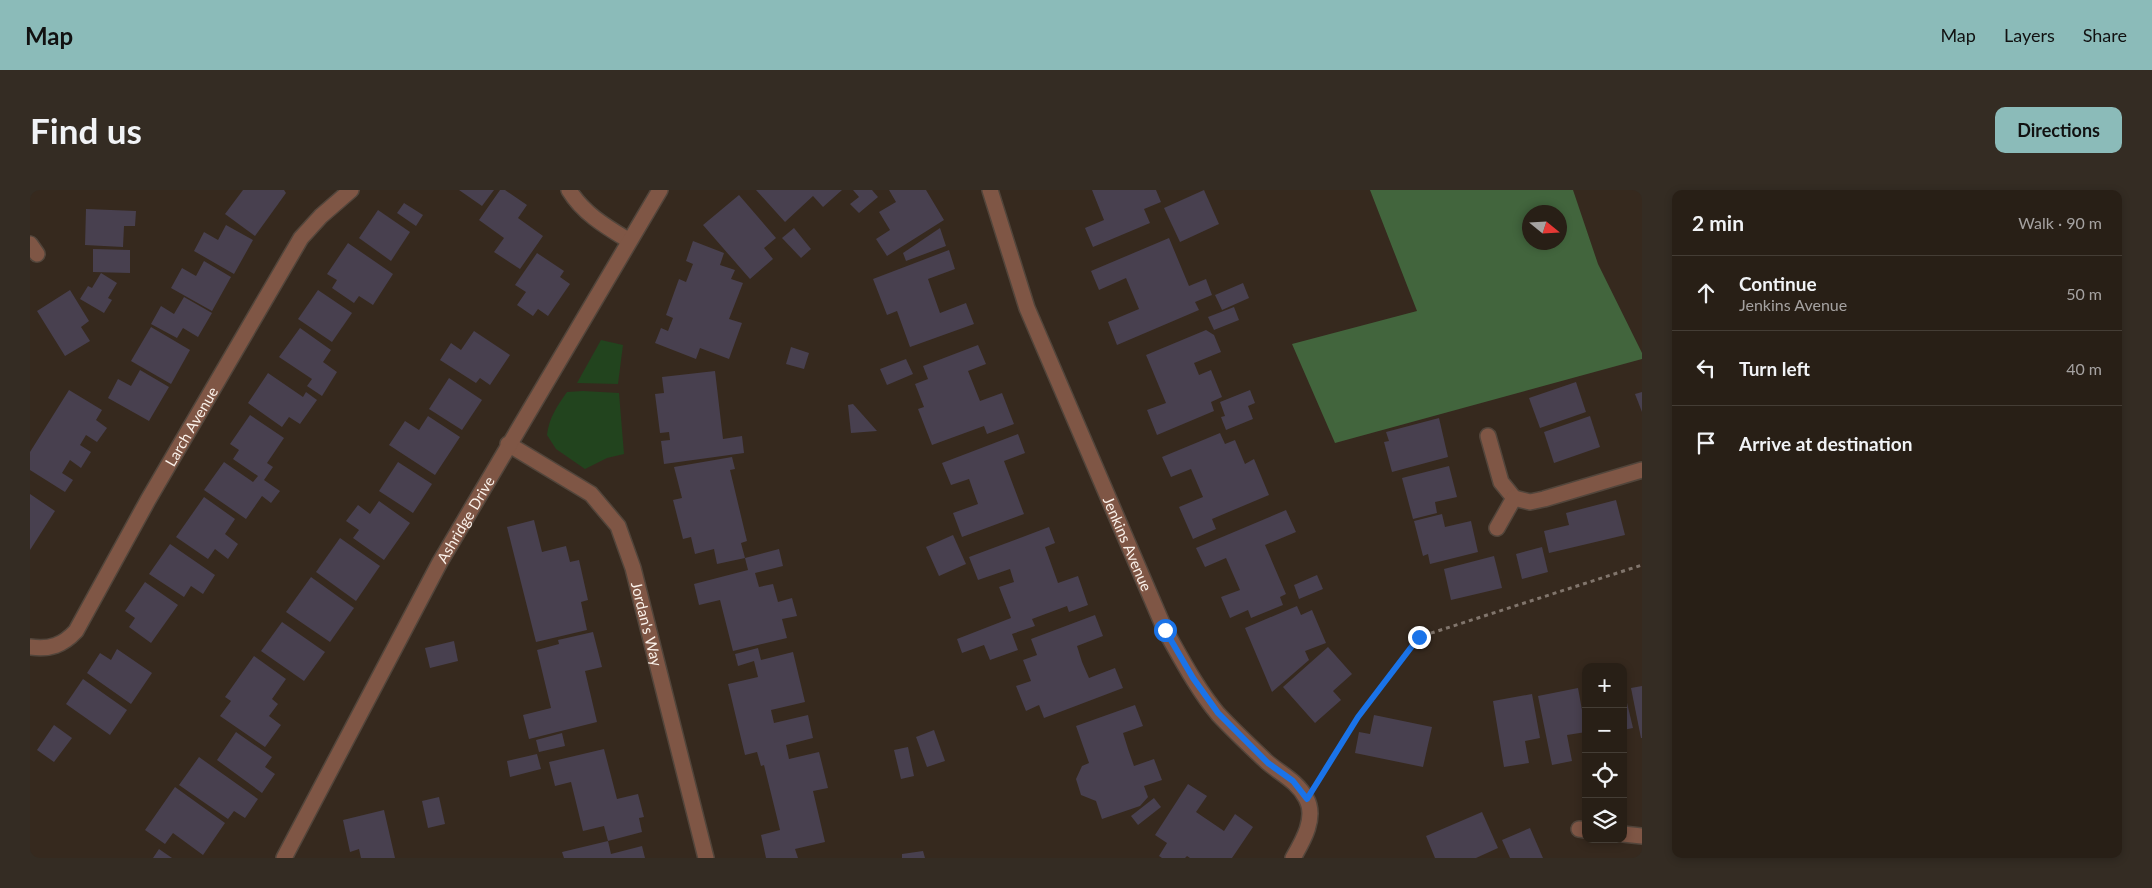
<!DOCTYPE html>
<meta charset="utf-8">
<style>
:root{--surface:#281f16;--page:#342c23;--text:#f1f3f6;--muted:#a5a2a1;--line:#443d35;--accent:#8bbbb9}
body{margin:0;font-family:Lato,sans-serif;background:var(--page);color:var(--text)}
.controls{position:absolute;right:15px;bottom:15px;display:grid;overflow:hidden;border-radius:10px;box-shadow:0 2px 8px #0003}
.controls button{width:45px;height:45px;display:grid;place-items:center;padding:0;border:0;border-bottom:1px solid var(--line);background:var(--surface);color:var(--text);font:25px sans-serif}
.compass{position:absolute;left:1492px;top:15px;width:45px;height:45px;border-radius:50%;background:var(--surface);box-shadow:0 2px 8px #0003;rotate:108deg}
.stop{position:absolute;width:15px;height:15px;margin:-11px;border:4px solid #1a73e8;border-radius:50%;background:#fff}
.stop.end{background:#1a73e8;border-color:#fff;box-shadow:0 1px 5px #0008}
.list{margin:0;padding:0;list-style:none}
h2{display:flex;justify-content:space-between;align-items:center;height:65px;margin:0;padding:0 20px;font-size:21px}
h2 small{font-size:16px;font-weight:400;color:var(--muted)}
.list li{display:grid;grid-template-columns:32px 1fr auto;gap:15px;align-items:center;box-sizing:border-box;height:75px;padding:0 20px;border-top:1px solid var(--line)}
.list b{display:block;font-size:19px;white-space:nowrap}
.list p{margin:0;font-size:16px;white-space:nowrap;color:var(--muted)}
.list em{font-size:16px;font-style:normal;color:var(--muted)}
.icon{flex:none;width:28px;height:28px;fill:none;stroke:currentColor;stroke-width:2;stroke-linecap:round;stroke-linejoin:round}
.map{position:relative;flex:none;width:1612px;height:668px;overflow:hidden;border-radius:10px}
header{display:flex;align-items:center;gap:30px;box-sizing:border-box;height:70px;padding:0 25px;background:var(--accent);color:#111}
header strong{font-size:24px}
nav{display:flex;gap:28px;margin-inline-start:auto;font-size:18px}
.intro{display:flex;align-items:center;justify-content:space-between;box-sizing:border-box;height:120px;padding:0 30px}
h1{margin:0;font-size:35px}
.button{padding:12px 22px;border-radius:10px;background:var(--accent);color:#111;font-size:18px;font-weight:700}
main{display:flex;gap:30px;padding:0 30px}
aside{flex:1;background:var(--surface);border-radius:10px;box-shadow:0 2px 8px #0003}
.map>svg:first-child{display:block}
.green{fill:#22441e}
.forest{fill:#42653d;fill-rule:evenodd}
.building{fill:#48404f}
.lines{fill:none;stroke-linecap:round;stroke-linejoin:round}
.minor-casing{stroke:#52453b;stroke-width:18}
.path{stroke:#81756c;stroke-width:3;stroke-dasharray:4 4;stroke-linecap:butt}
.minor{stroke:#7f5645;stroke-width:15}
.route{stroke:#1a73e8;stroke-width:6}
.labels{text-anchor:middle;dominant-baseline:central;stroke-width:4;stroke-linejoin:round;paint-order:stroke}
.street-label{font-size:15px;fill:#fbf2eb;stroke:#36291e}
</style>
<header>
<strong>Map</strong>
<nav><a>Map</a><a>Layers</a><a>Share</a></nav>
</header>
<div class="intro"><h1>Find us</h1><a class="button">Directions</a></div>
<main>
<div class="map">
<svg width="1612" height="668" viewBox="0 0 1612 668">
<rect width="100%" height="100%" fill="#36291e"/>
<g class="green">
<polygon points="571,150 593,155 588,194 547,193"/>
<path d="M 553,201 L 589,203 L 594,264 L 577,268 L 555,279 L 526,259 L 517,245 C 519,228 527,216 537,202 Z"/>
</g>
<path class="forest" d="M 1340,0 L 1543,0 L 1568,74 L 1612,163 L 1612,169 L 1305,253 L 1262,154 L 1387,121 ZM 1500,22 L 1530,22 L 1530,52 L 1500,52 Z"/>
<g class="building">
<polygon points="213,0 254,0 256,3 225,46 195,24"/>
<polygon points="429,0 464,0 452,16"/>
<polygon points="470,0 475,0 497,15 488,28 513,46 490,79 464,62 474,48 449,30"/>
<polygon points="726,0 812,0 793,17 783,6 755,32"/>
<polygon points="823,0 842,0 848,7 829,23 820,14 829,7"/>
<polygon points="859,0 896,0 914,30 857,66 846,49 860,40 849,22 866,12"/>
<polygon points="1062,0 1126,0 1131,12 1114,19 1120,33 1063,57 1055,38 1074,30"/>
<polygon points="1174,0 1189,34 1150,52 1134,18"/>
<polygon points="709,5 746,48 734,58 743,69 720,89 673,35"/>
<polygon points="374,13 393,25 386,36 367,23"/>
<polygon points="56,19 106,21 105,36 94,36 93,57 55,55"/>
<polygon points="348,20 380,42 361,71 329,48"/>
<polygon points="196,35 223,50 204,84 164,61 174,42 188,50"/>
<polygon points="764,38 781,59 771,68 752,48"/>
<polygon points="910,38 916,56 876,71 873,63"/>
<polygon points="1139,48 1159,96 1176,89 1182,105 1165,112 1169,120 1087,155 1078,132 1109,119 1096,88 1069,100 1061,81"/>
<polygon points="663,51 694,63 690,75 705,80 701,89 713,93 699,129 712,133 699,169 670,158 666,169 625,153 631,138 638,141 643,128 636,125 649,89 656,92 663,74 656,71"/>
<polygon points="318,53 363,84 343,115 329,106 324,113 302,98 307,90 297,84"/>
<polygon points="63,59 100,60 100,83 63,82"/>
<polygon points="919,60 925,79 898,89 910,123 936,113 944,134 880,157 867,121 857,125 843,89"/>
<polygon points="507,63 534,81 530,87 540,94 518,126 508,119 503,126 487,115 496,102 485,95"/>
<polygon points="174,71 201,87 182,121 141,98 152,78 166,86"/>
<polygon points="71,83 87,93 78,108 82,110 74,123 50,109 58,96 62,98"/>
<polygon points="1213,93 1219,108 1192,120 1185,105"/>
<polygon points="40,100 59,131 51,137 60,151 35,166 7,121"/>
<polygon points="288,100 322,123 302,152 268,129"/>
<polygon points="154,107 182,123 168,147 153,138 147,148 121,134 131,116 144,124"/>
<polygon points="1204,117 1209,130 1184,140 1178,127"/>
<polygon points="121,137 160,160 141,194 101,171"/>
<polygon points="270,138 301,160 293,172 307,182 292,206 277,196 282,189 249,167"/>
<polygon points="1176,140 1184,145 1191,162 1164,173 1169,185 1181,180 1192,207 1181,212 1184,221 1127,245 1117,220 1136,213 1116,165"/>
<polygon points="444,141 480,165 460,195 450,188 446,193 410,170 421,153 431,160"/>
<polygon points="948,155 956,174 938,181 950,211 972,203 984,234 957,244 954,236 902,255 888,219 894,217 885,194 898,189 893,176"/>
<polygon points="761,157 779,163 774,179 756,174"/>
<polygon points="876,169 883,184 857,195 850,179"/>
<polygon points="110,180 139,197 119,231 78,208 88,189 101,196"/>
<polygon points="685,181 693,249 712,246 714,263 634,274 631,251 640,250 639,242 630,243 625,204 634,203 632,187"/>
<polygon points="238,183 273,207 276,202 287,210 270,234 259,227 252,237 218,213"/>
<polygon points="419,188 452,210 432,240 399,219"/>
<polygon points="1546,192 1556,222 1510,238 1499,208"/>
<polygon points="39,200 72,220 66,230 77,238 67,252 56,245 50,255 61,262 51,278 40,270 32,283 43,290 35,302 0,280 0,262"/>
<polygon points="1220,200 1225,213 1218,216 1223,229 1196,240 1191,227 1195,226 1190,212"/>
<polygon points="1612,202 1612,222 1605,204"/>
<polygon points="823,214 847,241 821,243 818,215"/>
<polygon points="220,225 254,248 237,273 243,277 234,290 250,301 241,313 232,306 216,329 174,300 194,272 223,292 228,286 203,269 209,260 200,254"/>
<polygon points="398,226 430,247 405,285 359,255 375,231 389,240"/>
<polygon points="1560,226 1570,257 1524,273 1514,242"/>
<polygon points="1409,228 1418,267 1362,282 1354,252 1359,251 1356,242"/>
<polygon points="1190,243 1195,254 1205,250 1215,274 1224,269 1239,305 1182,329 1186,339 1163,349 1149,317 1173,307 1161,279 1141,287 1132,267"/>
<polygon points="988,244 995,263 974,271 994,324 932,347 923,323 948,314 939,289 921,295 912,273"/>
<polygon points="702,267 705,279 700,280 717,351 711,353 715,368 749,359 753,376 725,383 729,397 743,394 748,412 762,408 767,426 752,429 757,448 703,461 690,410 669,415 664,394 718,380 715,368 687,374 684,359 665,364 661,347 653,349 643,310 652,308 644,277"/>
<polygon points="368,272 402,294 383,323 349,301"/>
<polygon points="1419,276 1427,307 1405,312 1407,323 1383,329 1372,288"/>
<polygon points="0,304 25,321 0,360"/>
<polygon points="174,307 205,329 195,344 208,354 198,369 185,359 178,369 146,347"/>
<polygon points="1586,310 1595,345 1519,363 1514,341 1539,335 1536,323"/>
<polygon points="349,311 380,333 354,370 323,348 329,340 316,331 328,315 340,324"/>
<polygon points="1256,320 1266,342 1235,355 1256,404 1250,407 1253,415 1221,428 1218,420 1200,428 1191,407 1210,400 1196,368 1175,377 1166,358"/>
<polygon points="1412,324 1415,337 1441,331 1448,362 1400,374 1398,364 1393,366 1384,331"/>
<polygon points="504,330 512,362 536,356 540,372 549,370 558,410 551,412 557,440 506,452 477,337"/>
<polygon points="1019,337 1025,353 1015,357 1028,393 1048,386 1058,415 1039,422 1037,416 1002,429 1005,436 982,444 988,460 960,470 954,455 932,463 927,449 981,428 969,397 984,392 980,379 948,390 939,367"/>
<polygon points="923,345 936,374 909,386 896,357"/>
<polygon points="310,348 350,376 326,411 286,382"/>
<polygon points="140,354 185,385 173,404 161,396 154,407 119,384"/>
<polygon points="1512,357 1518,382 1492,389 1486,364"/>
<polygon points="1464,366 1472,398 1421,410 1414,379"/>
<polygon points="1287,385 1293,399 1269,409 1264,395"/>
<polygon points="281,387 324,418 300,452 256,422"/>
<polygon points="115,392 148,415 121,453 99,437 105,428 95,421"/>
<polygon points="1267,416 1271,425 1282,420 1296,453 1275,461 1279,470 1242,502 1215,438"/>
<polygon points="1065,425 1073,446 1047,456 1052,472 1059,488 1085,478 1093,498 1014,528 1009,515 996,521 986,496 1001,491 993,470 1007,465 1001,449"/>
<polygon points="252,432 295,462 274,491 231,461"/>
<polygon points="563,442 572,477 555,481 567,532 499,549 493,525 521,518 507,460 529,454 528,450"/>
<polygon points="424,451 428,471 400,478 395,458"/>
<polygon points="1298,457 1322,484 1303,501 1311,510 1285,533 1253,497"/>
<polygon points="728,458 731,470 763,462 775,512 741,520 744,533 778,525 783,548 756,555 759,569 789,562 798,598 783,601 795,652 765,659 768,668 736,668 731,645 750,640 734,575 731,576 727,562 715,565 698,494 728,487 724,471 708,476 705,464"/>
<polygon points="87,459 122,483 101,514 57,483 70,463 81,470"/>
<polygon points="224,466 256,489 242,509 248,514 239,526 251,535 235,557 190,526 201,511 195,507"/>
<polygon points="53,489 97,520 80,545 36,514"/>
<polygon points="1593,496 1603,538 1593,540"/>
<polygon points="1612,496 1612,548 1611,548 1601,498"/>
<polygon points="1548,498 1556,542 1537,545 1542,571 1522,575 1508,506"/>
<polygon points="1502,504 1510,548 1495,551 1499,573 1474,577 1463,511"/>
<polygon points="1105,515 1113,536 1093,543 1098,559 1104,576 1124,569 1132,590 1114,596 1118,607 1110,616 1072,629 1066,611 1051,605 1046,589 1052,576 1059,573 1046,536"/>
<polygon points="1344,525 1402,537 1393,577 1325,563 1329,542 1340,544"/>
<polygon points="24,535 42,548 24,572 7,560"/>
<polygon points="904,540 915,571 897,577 886,547"/>
<polygon points="206,542 242,567 235,577 245,584 232,603 187,570"/>
<polygon points="532,543 535,556 509,562 506,550"/>
<polygon points="878,557 884,586 871,589 864,560"/>
<polygon points="574,559 587,609 608,604 614,627 609,628 612,642 578,651 574,636 553,641 541,592 525,596 519,572"/>
<polygon points="507,564 511,579 480,587 477,571"/>
<polygon points="169,567 228,609 215,628 204,621 198,629 149,595"/>
<polygon points="1158,594 1177,606 1166,622 1194,641 1205,624 1223,637 1202,668 1160,668 1157,666 1155,668 1132,668 1129,666 1137,653 1125,645"/>
<polygon points="145,597 195,633 173,665 143,643 135,654 115,640"/>
<polygon points="409,607 415,634 398,638 392,611"/>
<polygon points="1124,608 1131,617 1108,635 1101,626"/>
<polygon points="354,620 365,668 331,668 329,659 320,662 313,630"/>
<polygon points="1452,622 1468,658 1446,668 1405,668 1396,646"/>
<polygon points="1500,638 1513,668 1480,668 1472,650"/>
<polygon points="578,651 581,664 612,656 615,668 534,668 532,662"/>
<polygon points="129,659 142,668 123,668"/>
<polygon points="893,661 895,668 872,668 872,664"/>
</g>
<g class="lines">
<g class="minor-casing">
<g id="minor">
<path d="M 539,0 C 553,23 575,36 598,50"/>
<path id="s1" d="M 960,0 L 997,118 L 1135,440 C 1151,468 1167,499 1188,524 C 1203,540 1221,557 1237,572 C 1251,584 1267,591 1276,608 C 1287,627 1273,651 1263,668"/>
<polyline points="0,54 7,64"/>
<polyline points="1458,246 1471,292 1484,308"/>
<path id="s2" d="M 478,254 L 561,304 L 588,336 L 603,378 L 676,668"/>
<polyline points="1467,338 1484,308 1500,312 1514,309 1612,280"/>
<path id="s3" d="M 0,457 C 20,460 33,455 46,441 L 118,310 L 271,48 L 291,26 L 321,0"/>
<polyline points="1549,639 1556,640"/>
<polyline points="1593,644 1612,646"/>
<path id="s4" d="M 254,668 L 410,372 L 630,0"/>
</g>
</g>
<polyline class="path" points="1290,587 1328,527 1389,447 1612,375"/>
<use href="#minor" class="minor"/>
</g>
<g class="lines">
<polyline class="route" points="1135,440 1163,488 1188,523 1238,573 1263,591 1277,609 1328,527 1389,447"/>
</g>
<g class="labels">
<g class="street-label">
<text stroke="none"><textPath href="#s3" startOffset="286">Larch Avenue</textPath></text>
<text stroke="none"><textPath href="#s4" startOffset="384">Ashridge Drive</textPath></text>
<text stroke="none"><textPath href="#s1" startOffset="380">Jenkins Avenue</textPath></text>
<text stroke="none"><textPath href="#s2" startOffset="241">Jordan's Way</textPath></text>
</g>
</g>
</svg>
<div class="controls">
<button>+</button>
<button>−</button>
<button><svg class="icon" aria-label="locate" viewBox="0 0 24 24"><circle cx="12" cy="12" r="6"/><path d="M12 2v4M12 18v4M2 12h4M18 12h4"/></svg></button>
<button><svg class="icon" aria-label="layers" viewBox="0 0 24 24"><path d="M12 4l9 5-9 5-9-5zM3 14l9 5 9-5"/></svg></button>
</div>
<svg class="compass" viewBox="-18 -18 36 36"><path d="M0-13l5 13h-10z" fill="#e53935"/><path d="M0 13l5-13h-10z" fill="#a5a2a1"/></svg>
<div class="stop" style="left:1135px;top:440px"></div>
<div class="stop end" style="left:1389px;top:447px"></div>
</div>
<aside>
<h2>2 min<small>Walk · 90 m</small></h2>
<ul class="list">
<li><svg class="icon" aria-label="ahead" viewBox="0 0 24 24"><path d="M12 20V5M6 11l6-6 6 6"/></svg><div><b>Continue</b><p>Jenkins Avenue</p></div><em>50 m</em></li>
<li><svg class="icon" aria-label="left" viewBox="0 0 24 24"><path d="M17 20v-9H6M10 6l-5 5 5 5"/></svg><div><b>Turn left</b></div><em>40 m</em></li>
<li><svg class="icon" aria-label="arrive" viewBox="0 0 24 24"><path d="M6 21V4h12l-3 4 3 4H6"/></svg><div><b>Arrive at destination</b></div></li>
</ul>
</aside>
</main>
